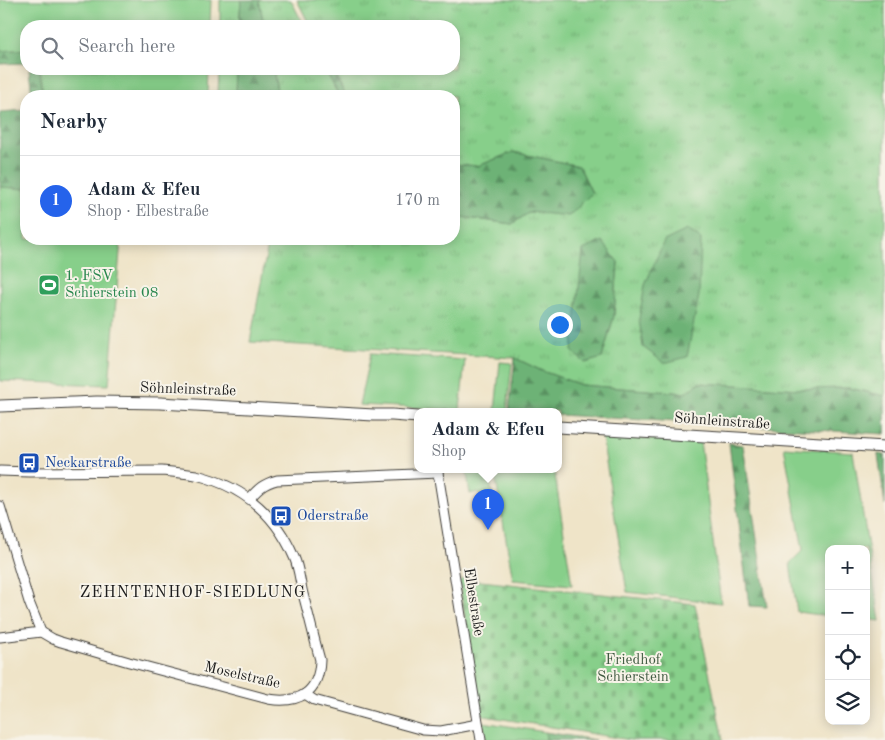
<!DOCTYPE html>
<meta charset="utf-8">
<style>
:root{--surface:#fff;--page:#f2f2f3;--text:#1f2937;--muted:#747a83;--line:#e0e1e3;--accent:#2563eb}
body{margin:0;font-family:"Old Standard TT",serif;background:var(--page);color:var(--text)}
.controls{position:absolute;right:15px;bottom:15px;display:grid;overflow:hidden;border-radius:10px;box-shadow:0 2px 12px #0003}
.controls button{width:45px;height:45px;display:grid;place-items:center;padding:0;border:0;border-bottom:1px solid var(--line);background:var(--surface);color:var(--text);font:25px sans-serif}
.you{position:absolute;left:559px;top:324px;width:18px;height:18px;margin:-12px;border:4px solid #fff;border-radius:50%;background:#1a73e8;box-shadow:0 0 0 8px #1a73e833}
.badge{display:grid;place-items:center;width:32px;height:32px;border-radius:50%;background:var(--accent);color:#fff;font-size:16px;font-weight:700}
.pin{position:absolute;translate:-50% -41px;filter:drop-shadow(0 1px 2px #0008)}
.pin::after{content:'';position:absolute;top:26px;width:18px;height:15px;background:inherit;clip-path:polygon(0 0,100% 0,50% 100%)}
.popup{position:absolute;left:414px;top:408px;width:148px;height:65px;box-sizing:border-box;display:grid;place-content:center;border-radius:10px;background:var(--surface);filter:drop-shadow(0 1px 4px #0005);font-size:16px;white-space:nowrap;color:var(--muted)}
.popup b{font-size:19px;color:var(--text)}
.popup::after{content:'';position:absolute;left:50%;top:100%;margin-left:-10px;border:10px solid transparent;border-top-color:var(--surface)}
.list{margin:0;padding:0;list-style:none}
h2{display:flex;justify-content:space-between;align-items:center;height:65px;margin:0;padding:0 20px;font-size:21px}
h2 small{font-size:16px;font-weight:400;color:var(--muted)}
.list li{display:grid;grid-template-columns:32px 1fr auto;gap:15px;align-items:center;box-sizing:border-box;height:90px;padding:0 20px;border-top:1px solid var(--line)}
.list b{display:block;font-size:19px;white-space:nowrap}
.list p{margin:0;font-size:16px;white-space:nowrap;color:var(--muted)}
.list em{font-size:16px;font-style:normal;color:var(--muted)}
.icon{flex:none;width:28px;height:28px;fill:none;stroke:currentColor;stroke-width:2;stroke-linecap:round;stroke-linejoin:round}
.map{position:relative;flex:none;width:885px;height:740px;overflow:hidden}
.search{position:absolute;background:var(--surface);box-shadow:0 2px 12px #0003;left:20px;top:20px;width:440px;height:55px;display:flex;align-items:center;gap:12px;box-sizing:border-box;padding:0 18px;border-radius:20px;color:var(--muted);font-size:19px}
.panel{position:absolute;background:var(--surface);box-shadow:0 2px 12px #0003;left:20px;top:90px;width:440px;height:155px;border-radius:20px}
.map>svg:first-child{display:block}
.grass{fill:url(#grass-tufts);stroke:#527653;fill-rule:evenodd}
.forest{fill:url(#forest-firs);stroke:#446749}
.cemetery{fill:url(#cemetery-stones);stroke:#527653}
.green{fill:#87cf8a;stroke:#527653}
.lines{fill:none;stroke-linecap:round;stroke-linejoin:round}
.minor-casing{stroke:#3c3a36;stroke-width:11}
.tertiary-casing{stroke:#3c3a36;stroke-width:13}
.minor{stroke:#fff;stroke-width:9}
.tertiary{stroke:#fff;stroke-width:11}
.labels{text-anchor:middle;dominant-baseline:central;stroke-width:4;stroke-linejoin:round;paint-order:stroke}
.leisure-label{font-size:15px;fill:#27864d;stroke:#f7f3e8;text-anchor:start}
.street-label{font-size:15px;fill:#1c1c1c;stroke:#f7f3e8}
.transit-label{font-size:15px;fill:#164399;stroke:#f7f3e8;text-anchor:start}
.park-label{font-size:15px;fill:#415b42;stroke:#f7f3e8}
.neighbourhood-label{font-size:16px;letter-spacing:1px;fill:#1c1c1c;stroke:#f7f3e8}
</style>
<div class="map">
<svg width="885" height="740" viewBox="0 0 885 740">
<defs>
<pattern id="grass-tufts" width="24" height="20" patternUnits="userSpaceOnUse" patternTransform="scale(1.25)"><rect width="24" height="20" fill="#87cf8a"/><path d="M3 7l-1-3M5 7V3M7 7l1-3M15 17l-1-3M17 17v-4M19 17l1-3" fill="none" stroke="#74b176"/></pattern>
<pattern id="forest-firs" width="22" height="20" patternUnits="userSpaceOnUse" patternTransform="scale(1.25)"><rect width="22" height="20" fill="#6db276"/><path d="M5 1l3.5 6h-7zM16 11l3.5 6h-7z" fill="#599060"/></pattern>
<pattern id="cemetery-stones" width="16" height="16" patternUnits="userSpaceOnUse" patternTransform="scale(1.25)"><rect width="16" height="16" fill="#87cf8a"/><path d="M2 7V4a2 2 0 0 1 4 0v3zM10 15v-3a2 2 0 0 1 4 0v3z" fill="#74b176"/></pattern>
</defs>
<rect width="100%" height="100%" fill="#f7f3e8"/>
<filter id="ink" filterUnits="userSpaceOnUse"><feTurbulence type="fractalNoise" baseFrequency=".02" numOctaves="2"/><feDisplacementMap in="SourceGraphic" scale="10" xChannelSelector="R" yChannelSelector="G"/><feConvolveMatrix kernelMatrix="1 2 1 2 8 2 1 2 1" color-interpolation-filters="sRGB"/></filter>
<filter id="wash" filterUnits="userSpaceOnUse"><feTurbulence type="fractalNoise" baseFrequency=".0096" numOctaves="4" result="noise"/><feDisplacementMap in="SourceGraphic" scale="20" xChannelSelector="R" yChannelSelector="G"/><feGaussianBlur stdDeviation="1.12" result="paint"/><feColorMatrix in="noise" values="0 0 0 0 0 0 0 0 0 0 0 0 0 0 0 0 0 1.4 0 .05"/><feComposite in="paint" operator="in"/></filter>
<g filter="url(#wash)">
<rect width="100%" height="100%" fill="#efe4c8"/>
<g class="grass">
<polygon points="220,0 241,0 239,26 220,26"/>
<polygon points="259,0 291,0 304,26 264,26"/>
<path d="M 297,0 L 885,0 L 885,396 L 849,388 L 801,389 L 699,383 L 685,393 L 581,385 L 542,371 L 515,358 L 250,342 L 269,239 L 454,239 L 454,216 L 512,224 L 530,212 L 569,215 L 592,193 L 579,166 L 513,152 L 478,166 L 454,164 L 454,96 L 346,96 L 332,69 L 454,69 L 454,26 L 310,26 ZM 618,262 L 614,316 L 602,358 Z"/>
<polygon points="219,69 237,69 236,96 218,96"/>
<polygon points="273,69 325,69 339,96 278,96"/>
<polygon points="466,469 488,469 495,512 483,514 479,492 470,494"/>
</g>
<g class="forest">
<polygon points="241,0 259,0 264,26 239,26"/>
<polygon points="26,49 26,63 0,64 0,51"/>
<polygon points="29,69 40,69 43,96 32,96"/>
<polygon points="237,69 273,69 278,96 236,96"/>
<polygon points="325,69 332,69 346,96 339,96"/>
<polygon points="26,110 26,189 0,187 0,112"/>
<polygon points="513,152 579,166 592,193 569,216 530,212 512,224 454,216 454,164 478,166"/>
<polygon points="687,230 701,239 699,295 687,357 664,363 643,347 639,319 645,285 664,241"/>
<polygon points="602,241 618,262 614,316 602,358 585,363 572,351 583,250"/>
<polygon points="515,358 542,371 581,385 685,393 699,383 801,389 849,388 885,396 885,434 558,415 558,411 509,411"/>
<polygon points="729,443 743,445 767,607 749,606"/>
<polygon points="878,454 885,455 885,505"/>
<polygon points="545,732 595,740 546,740"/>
</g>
<polygon class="cemetery" points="462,579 695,604 723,740 630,740 485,716 481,712 459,582"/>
<g class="green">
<polygon points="0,0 211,0 210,26 26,26 26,49 0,51"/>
<polygon points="40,69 209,69 208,96 43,96"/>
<polygon points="0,187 26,189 26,239 121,239 109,385 0,381"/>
<polygon points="370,354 465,360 460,410 359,405"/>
<polygon points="500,362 512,363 507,411 495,411"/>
<polygon points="602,437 700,441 721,603 627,592"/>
<polygon points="784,447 853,452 880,621 866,619 866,549 829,549 829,616 797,612 790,563 803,550"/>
<polygon points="494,469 554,469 572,585 513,580"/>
<polygon points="483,722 545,732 546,740 486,740"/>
</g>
</g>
<g filter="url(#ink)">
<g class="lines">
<g class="minor-casing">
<g id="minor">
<polyline points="438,469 438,473 481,740"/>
<path d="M 0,471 L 29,472 L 162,471 C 173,472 185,473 196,475 C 242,486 275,513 294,557 C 299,568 300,582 303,594 C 309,616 314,638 320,660 C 319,693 299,704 268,699 L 129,662 L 61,642 L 53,639 L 41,632 L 0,637"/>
<path d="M 250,498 C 259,488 263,484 277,480 L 438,473"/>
<polyline points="0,506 29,602 41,632"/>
<polyline points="305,694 314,700 423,730 441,731 478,724"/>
</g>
</g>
<g class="tertiary-casing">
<g id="tertiary">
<polyline points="0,406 97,402 160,403 374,415 392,415 418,417"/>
<polyline points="558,427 885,447"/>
</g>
</g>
<use href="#minor" class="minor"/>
<use href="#tertiary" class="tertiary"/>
</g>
</g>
<defs>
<g id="stadium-square" transform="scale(1.125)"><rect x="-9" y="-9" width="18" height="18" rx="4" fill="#2e9e5b" stroke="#f7f3e8"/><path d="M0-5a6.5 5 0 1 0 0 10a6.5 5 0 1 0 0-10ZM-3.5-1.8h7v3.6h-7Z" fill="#fff"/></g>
<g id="bus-square" transform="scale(1.125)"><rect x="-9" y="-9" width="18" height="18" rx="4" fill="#1a4fb4" stroke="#f7f3e8"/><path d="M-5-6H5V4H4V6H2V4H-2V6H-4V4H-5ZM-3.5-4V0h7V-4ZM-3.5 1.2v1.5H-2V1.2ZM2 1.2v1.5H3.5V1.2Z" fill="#fff"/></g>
</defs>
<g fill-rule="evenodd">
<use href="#stadium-square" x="49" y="285"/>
<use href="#bus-square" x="29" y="463"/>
<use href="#bus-square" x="281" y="516"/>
</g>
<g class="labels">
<g class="leisure-label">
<text x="65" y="276">1. FSV<tspan x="65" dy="17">Schierstein 08</tspan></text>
</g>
<g class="street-label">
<text transform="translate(188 390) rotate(2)">Söhnleinstraße</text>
<text transform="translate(722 422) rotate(4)">Söhnleinstraße</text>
<text transform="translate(473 602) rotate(81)">Elbestraße</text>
<text transform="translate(242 676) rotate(13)">Moselstraße</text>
</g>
<g class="transit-label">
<text x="45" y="463">Neckarstraße</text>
<text x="297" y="516">Oderstraße</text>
</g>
<g class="park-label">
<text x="633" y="660">Friedhof<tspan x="633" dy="17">Schierstein</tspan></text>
</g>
<g class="neighbourhood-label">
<text x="193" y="593">ZEHNTENHOF-SIEDLUNG</text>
</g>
</g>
</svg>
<div class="controls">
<button>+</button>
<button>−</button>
<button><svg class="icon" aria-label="locate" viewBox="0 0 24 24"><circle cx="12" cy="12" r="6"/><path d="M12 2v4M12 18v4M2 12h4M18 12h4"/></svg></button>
<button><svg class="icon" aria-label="layers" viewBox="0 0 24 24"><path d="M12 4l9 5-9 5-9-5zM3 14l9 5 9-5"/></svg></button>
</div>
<div class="you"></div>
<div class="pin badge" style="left:488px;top:530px">1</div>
<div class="popup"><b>Adam &amp; Efeu</b>Shop</div>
<div class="search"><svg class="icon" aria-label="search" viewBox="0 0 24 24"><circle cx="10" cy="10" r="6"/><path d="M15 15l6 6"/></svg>Search here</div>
<section class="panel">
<h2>Nearby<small></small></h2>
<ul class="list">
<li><span class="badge">1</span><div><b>Adam &amp; Efeu</b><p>Shop · Elbestraße</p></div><em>170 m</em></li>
</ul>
</section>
</div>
